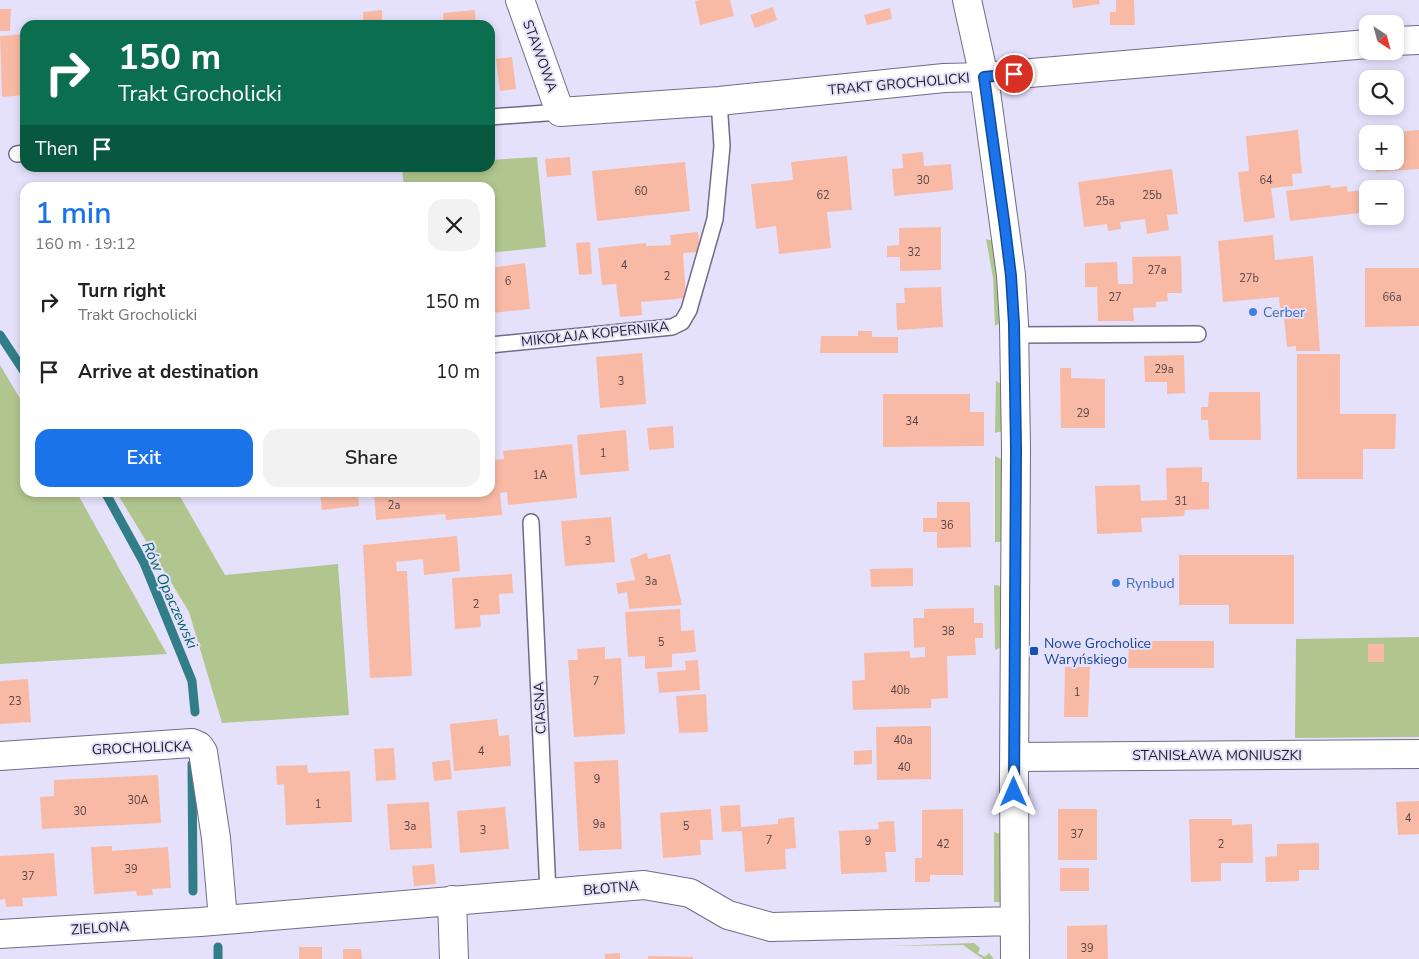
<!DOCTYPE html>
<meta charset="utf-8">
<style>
:root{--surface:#fff;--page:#f2f2f2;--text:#222;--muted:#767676;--accent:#1a73e8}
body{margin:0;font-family:"Nunito Sans",sans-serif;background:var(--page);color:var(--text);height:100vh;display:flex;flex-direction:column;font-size:19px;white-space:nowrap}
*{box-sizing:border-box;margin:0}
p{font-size:16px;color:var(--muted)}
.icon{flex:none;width:28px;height:28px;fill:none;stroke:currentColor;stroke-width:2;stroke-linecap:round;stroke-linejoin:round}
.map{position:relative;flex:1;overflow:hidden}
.side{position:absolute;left:20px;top:182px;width:475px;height:315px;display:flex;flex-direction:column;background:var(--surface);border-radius:15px;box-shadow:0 2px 8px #0003}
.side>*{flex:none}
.hud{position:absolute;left:20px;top:20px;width:475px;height:152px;border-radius:15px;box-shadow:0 2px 8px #0003;background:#0b6e4f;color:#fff;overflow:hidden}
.needle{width:32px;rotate:144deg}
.tools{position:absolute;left:1359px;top:15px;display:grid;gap:10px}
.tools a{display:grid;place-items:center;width:45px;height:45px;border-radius:10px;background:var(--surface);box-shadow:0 2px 8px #0003;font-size:25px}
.pin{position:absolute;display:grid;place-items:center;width:42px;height:42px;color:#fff;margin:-21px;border:2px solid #fff;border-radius:50%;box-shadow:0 1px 5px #0007}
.me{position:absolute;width:55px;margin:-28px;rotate:0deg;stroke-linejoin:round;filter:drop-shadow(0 0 4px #0008)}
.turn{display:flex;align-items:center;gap:18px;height:105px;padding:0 15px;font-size:22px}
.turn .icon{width:65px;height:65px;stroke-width:2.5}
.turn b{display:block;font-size:35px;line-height:42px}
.then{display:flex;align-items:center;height:48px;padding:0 15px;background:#0003;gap:10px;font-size:19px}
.round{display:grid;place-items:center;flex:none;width:52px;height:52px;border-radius:15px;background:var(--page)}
.summary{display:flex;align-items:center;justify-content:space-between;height:85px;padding:0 15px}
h1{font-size:30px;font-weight:600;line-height:38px;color:var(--accent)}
.cta{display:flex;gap:10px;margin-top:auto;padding:10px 15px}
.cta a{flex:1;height:58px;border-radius:15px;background:var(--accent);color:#fff;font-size:20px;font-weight:600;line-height:58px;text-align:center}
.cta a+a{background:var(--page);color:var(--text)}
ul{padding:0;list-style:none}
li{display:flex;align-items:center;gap:15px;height:70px;padding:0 15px}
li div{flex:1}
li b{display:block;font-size:19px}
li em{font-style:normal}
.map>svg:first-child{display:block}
</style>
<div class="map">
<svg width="1419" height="959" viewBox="0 0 1419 959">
<rect width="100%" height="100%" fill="#e6e1fb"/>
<path fill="#b1c68f" d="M537,157L546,247L490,253V188L404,187L402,168H490V160Z
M986,239L993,241L1002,322L995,326L993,278Z
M0,365L25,407V492L77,493L167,654L0,664Z
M996,381L1001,384L1002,431L995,433Z
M995,456L1001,459V542H995Z
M117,493H178L225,575L338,564L349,715L222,723L189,612Z
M994,585L1001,586V647L995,650Z
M1419,637V737L1295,738L1296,639Z
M994,832L1001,834V902H994Z
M974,943L980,948L978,953L985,957L989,953L994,959H983L963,945L889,946Z"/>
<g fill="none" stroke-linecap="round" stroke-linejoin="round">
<path stroke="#317e88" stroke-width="9" d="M0,335L25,373
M105,492L144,563L192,681L195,712
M192,764L193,891
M218,947V959"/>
</g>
<path fill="#f9baa5" d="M701,0H730L734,16L700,25L695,1Z
M1072,0H1099L1100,4L1073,8Z
M1116,0H1134L1135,25H1110V12H1116Z
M773,7L777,20L755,28L750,15Z
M890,8L892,19L867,25L864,15Z
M0,9H11L10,31H0Z
M382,10V25H363V12Z
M475,10L476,25H444L443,13Z
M25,34V95L2,97L0,36Z
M512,57L516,89L500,91L496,59Z
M1298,130L1302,173L1292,174L1293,186L1271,188L1275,218L1244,222L1238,172L1249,171L1246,136Z
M1419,130V169L1376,172L1375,161H1395V132Z
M923,152L924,166L951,164L953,190L894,196L892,169L903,168L902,154Z
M847,156L852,210L827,212L831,248L779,254L776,226L756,229L751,184L793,180L791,162Z
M570,157L571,175L547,177L545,159Z
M685,162L690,211L597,221L592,171Z
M1172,169L1178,214L1167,215L1169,230L1147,234L1145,219L1120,222L1121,229L1108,231L1107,224L1084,227L1078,182Z
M1330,185L1331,188L1347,186L1348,192L1368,189V212L1290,221L1286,191Z
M1397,186L1399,209H1395V189L1383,188Z
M941,227V270L900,271V257H887V246L899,245V228Z
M698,232L700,252L683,253L686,298L641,302L642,315L620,317L616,284L602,285L598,248L646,243V246L671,245L670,235Z
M1273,235L1275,260L1313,256L1320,351H1296V346L1287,347L1283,308H1280L1279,297L1223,302L1218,241Z
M590,242L592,274L579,275L576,243Z
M1181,256L1182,293H1167L1168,301L1156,302V307L1133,308L1134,321H1098L1097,287H1085V263L1117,262L1118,284H1133L1132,257Z
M525,263L530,309L492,313L490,268Z
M1365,268H1419V326L1365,327Z
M941,287L943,327L897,330L896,303H905L904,288Z
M858,331H872V337H898V353H820L821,336H858Z
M642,353L646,404L600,408L596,357Z
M1297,354H1340V414H1396L1395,449H1363V479H1297Z
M1184,355L1185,393L1167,394V382H1145L1144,356Z
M1060,368H1071V378L1105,379V428H1061Z
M1209,392H1260L1261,440H1209L1208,420H1201V407H1208Z
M883,394H970V412H984V446L883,447Z
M673,426L674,448L649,450L647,428Z
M626,430L629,471L580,475L577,435Z
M572,444L577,498L508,505L507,492L500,493L502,515L446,520L445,514L376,520L374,492H490V460L504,459L503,451Z
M1202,467V482H1209V509L1185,510L1184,516L1141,518L1142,532L1097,534L1095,486L1140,485L1141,501L1167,500L1166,468Z
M320,492H358L359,506L322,510Z
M937,502H970L971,547L937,548V532H923V518H937Z
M611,517L615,562L565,566L561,521Z
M457,536L460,571L424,575L423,559L396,562L397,571H407L412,676L370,678L363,545Z
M647,553L648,559L670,554L682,605L629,609L627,592L618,594L616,583L635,580L630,559Z
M1179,555H1294V624H1229V605H1179Z
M913,568V586L871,587L870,569Z
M512,574L513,593L499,594L500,614L480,615L481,627L455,629L452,578Z
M974,608V623H983V638H975L976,655L947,656L948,698L931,699V708L853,710L852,681L865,680L864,653L910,651V658L925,657V647L914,648L913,618H924V609Z
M680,609L681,631L694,630L696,652L672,654V667L645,669V656L628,657L625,612Z
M1129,641H1214V668H1128Z
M1368,644H1384V662H1368Z
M605,647V659L621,658L625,734L574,737L568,660H578L577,649Z
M698,660L700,690L659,693L657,672L686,670L685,661Z
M1065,667H1090L1088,717H1064Z
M28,679L31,722L0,724V681Z
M706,694L708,732L679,733L676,696Z
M497,719L499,736L509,735L511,766L454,771L450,724Z
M931,726V779L877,780L876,727Z
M394,748L396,780L376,781L374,749Z
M872,750V764L854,765V751Z
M450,760L452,779L434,781L432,762Z
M618,760L622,849L579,851L574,762Z
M307,765L308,773L350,771L352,822L286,825L284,784L277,785L276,766Z
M158,775L161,823L42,829L40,797L54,796V780Z
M1419,801V834L1398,835L1396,802Z
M429,802L432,848L390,850L387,804Z
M740,805L741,827L778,824V819L794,817L796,848L785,849L786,869L745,872L742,831L722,832L720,806Z
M505,807L509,849L460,853L457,811Z
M711,809L713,840H700L701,855L663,858L660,813Z
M963,809V875H930V882H915V858H922V810Z
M1058,809H1097V860H1058Z
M1189,819H1232V825L1252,824L1253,863H1221V881L1191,882Z
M894,821L896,852H885L887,872L841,874L839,831L879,829L878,822Z
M1319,843V870H1299V881L1266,882L1265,857L1277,856V844Z
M112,846V851L168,847L171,888L152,889L153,895L137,896L136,891L94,894L91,847Z
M54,853L57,896L22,898L23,906L6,907L5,899L0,900V856Z
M434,864L436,884L414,886L412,866Z
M1060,868H1089V891H1060Z
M1107,925L1108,959H1067V926Z
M299,947H322V959H299Z
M343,949H361L362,959H343Z
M620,953V959H605V954Z
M648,956L693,957V959H648Z"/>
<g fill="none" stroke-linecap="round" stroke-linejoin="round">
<defs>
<path id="lane" d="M490,117L560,112
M17,154L25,153
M1014,335L1198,334
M490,345L672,327L682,322L689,310L715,219L722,146L719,101
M531,522L548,893"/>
<path id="street" d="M520,0L560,112L719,101L944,78L984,77L1368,44
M967,0L984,77L1011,275L1014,324L1016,449L1014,777L1015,959
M1395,41L1419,40
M0,756L192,743L199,746L203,752L216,838L223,919
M1015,757L1419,754
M452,900L454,959
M0,934L200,922L644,885L690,893L728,915L771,927L1015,921"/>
</defs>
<use href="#lane" stroke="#716b87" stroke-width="18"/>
<use href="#street" stroke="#716b87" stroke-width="30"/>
<use href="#lane" stroke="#fff" stroke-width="15"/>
<use href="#street" stroke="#fff" stroke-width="28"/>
</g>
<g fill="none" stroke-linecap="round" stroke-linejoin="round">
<defs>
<path id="route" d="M1014,74L984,77L1005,228L1011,276L1014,324L1016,449L1014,792"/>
</defs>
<use href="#route" stroke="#114b97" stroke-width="12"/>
<use href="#route" stroke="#1a73e8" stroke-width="9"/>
</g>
<g fill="#3f7fe0" stroke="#e6e1fb" stroke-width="2">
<circle cx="1253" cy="312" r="5"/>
<circle cx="1116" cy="583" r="5"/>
</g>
<rect fill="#1a4fb4" stroke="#e6e1fb" stroke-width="2" x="1029" y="646" width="10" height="10" rx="2.5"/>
<g text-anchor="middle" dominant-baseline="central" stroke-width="4" stroke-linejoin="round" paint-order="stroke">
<g font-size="11" fill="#564448">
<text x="923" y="180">30</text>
<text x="1266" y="180">64</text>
<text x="641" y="191">60</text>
<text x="823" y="195">62</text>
<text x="1152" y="195">25b</text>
<text x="1105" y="201">25a</text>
<text x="914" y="252">32</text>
<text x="624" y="265">4</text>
<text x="1157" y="270">27a</text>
<text x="667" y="276">2</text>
<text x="1249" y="278">27b</text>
<text x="508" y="281">6</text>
<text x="1115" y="297">27</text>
<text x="1392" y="297">66a</text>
<text x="1164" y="369">29a</text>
<text x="621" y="381">3</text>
<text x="1083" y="413">29</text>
<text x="912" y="421">34</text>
<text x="603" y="453">1</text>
<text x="540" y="475">1A</text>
<text x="1181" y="501">31</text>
<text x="394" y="505">2a</text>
<text x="947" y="525">36</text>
<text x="588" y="541">3</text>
<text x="651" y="581">3a</text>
<text x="476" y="604">2</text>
<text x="948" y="631">38</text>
<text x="661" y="642">5</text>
<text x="596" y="681">7</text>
<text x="900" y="690">40b</text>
<text x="1077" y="692">1</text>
<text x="15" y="701">23</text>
<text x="903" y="740">40a</text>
<text x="481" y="751">4</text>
<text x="904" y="767">40</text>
<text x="597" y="779">9</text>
<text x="138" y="800">30A</text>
<text x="318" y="804">1</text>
<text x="80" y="811">30</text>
<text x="1408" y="818">4</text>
<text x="599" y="824">9a</text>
<text x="410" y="826">3a</text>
<text x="686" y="826">5</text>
<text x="483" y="830">3</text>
<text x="1077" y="834">37</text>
<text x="769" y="840">7</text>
<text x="868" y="841">9</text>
<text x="943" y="844">42</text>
<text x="1221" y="844">2</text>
<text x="131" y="869">39</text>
<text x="28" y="876">37</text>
<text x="1087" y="948">39</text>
</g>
<g font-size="14" fill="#201d29" stroke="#e6e1fb">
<text transform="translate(540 56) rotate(70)">STAWOWA</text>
<text transform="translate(899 84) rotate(-5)">TRAKT GROCHOLICKI</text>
<text transform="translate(595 334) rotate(-6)">MIKOŁAJA KOPERNIKA</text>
<text transform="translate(540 708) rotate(-93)">CIASNA</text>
<text transform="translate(142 748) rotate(-2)">GROCHOLICKA</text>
<text x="1217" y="755">STANISŁAWA MONIUSZKI</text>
<text transform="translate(611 888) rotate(-5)">BŁOTNA</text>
<text transform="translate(100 928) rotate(-4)">ZIELONA</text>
</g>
<g font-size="14" fill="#366cbe" stroke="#e6e1fb" text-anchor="start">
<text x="1263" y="312">Cerber</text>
<text x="1126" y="583">Rynbud</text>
</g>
<g font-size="14" fill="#164399" stroke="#e6e1fb" text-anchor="start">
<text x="1044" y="643">Nowe Grocholice<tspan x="1044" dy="16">Waryńskiego</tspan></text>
</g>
<g font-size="15" font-style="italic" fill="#006167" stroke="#e6e1fb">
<text transform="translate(170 595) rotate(66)">Rów Opaczewski</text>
</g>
</g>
</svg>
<div class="tools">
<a><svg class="needle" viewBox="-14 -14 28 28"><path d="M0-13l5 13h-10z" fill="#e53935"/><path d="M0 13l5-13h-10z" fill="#767676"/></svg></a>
<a><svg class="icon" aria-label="search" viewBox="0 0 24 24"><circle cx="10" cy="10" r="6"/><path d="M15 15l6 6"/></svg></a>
<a>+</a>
<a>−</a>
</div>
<div class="pin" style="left:1014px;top:74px;background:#d93025"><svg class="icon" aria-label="arrive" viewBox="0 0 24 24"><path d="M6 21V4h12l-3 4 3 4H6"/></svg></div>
<svg class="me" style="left:1014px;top:792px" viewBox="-20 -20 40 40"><path d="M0-17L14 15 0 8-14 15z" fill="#1a73e8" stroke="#fff" stroke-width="4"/></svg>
<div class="hud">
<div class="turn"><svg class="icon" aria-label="right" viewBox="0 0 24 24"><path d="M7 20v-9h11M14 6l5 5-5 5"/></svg><div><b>150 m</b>Trakt Grocholicki</div></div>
<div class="then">Then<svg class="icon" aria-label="arrive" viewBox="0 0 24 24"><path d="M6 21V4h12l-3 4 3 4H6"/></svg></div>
</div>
<section class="side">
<div class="summary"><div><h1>1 min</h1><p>160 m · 19:12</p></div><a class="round"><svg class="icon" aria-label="close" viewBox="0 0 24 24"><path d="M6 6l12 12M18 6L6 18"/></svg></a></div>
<ul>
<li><svg class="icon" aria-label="right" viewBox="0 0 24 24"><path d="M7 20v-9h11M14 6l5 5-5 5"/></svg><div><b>Turn right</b><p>Trakt Grocholicki</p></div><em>150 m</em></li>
<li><svg class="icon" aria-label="arrive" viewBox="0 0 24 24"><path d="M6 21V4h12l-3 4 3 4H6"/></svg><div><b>Arrive at destination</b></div><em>10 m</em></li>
</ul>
<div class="cta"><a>Exit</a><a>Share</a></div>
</section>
</div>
